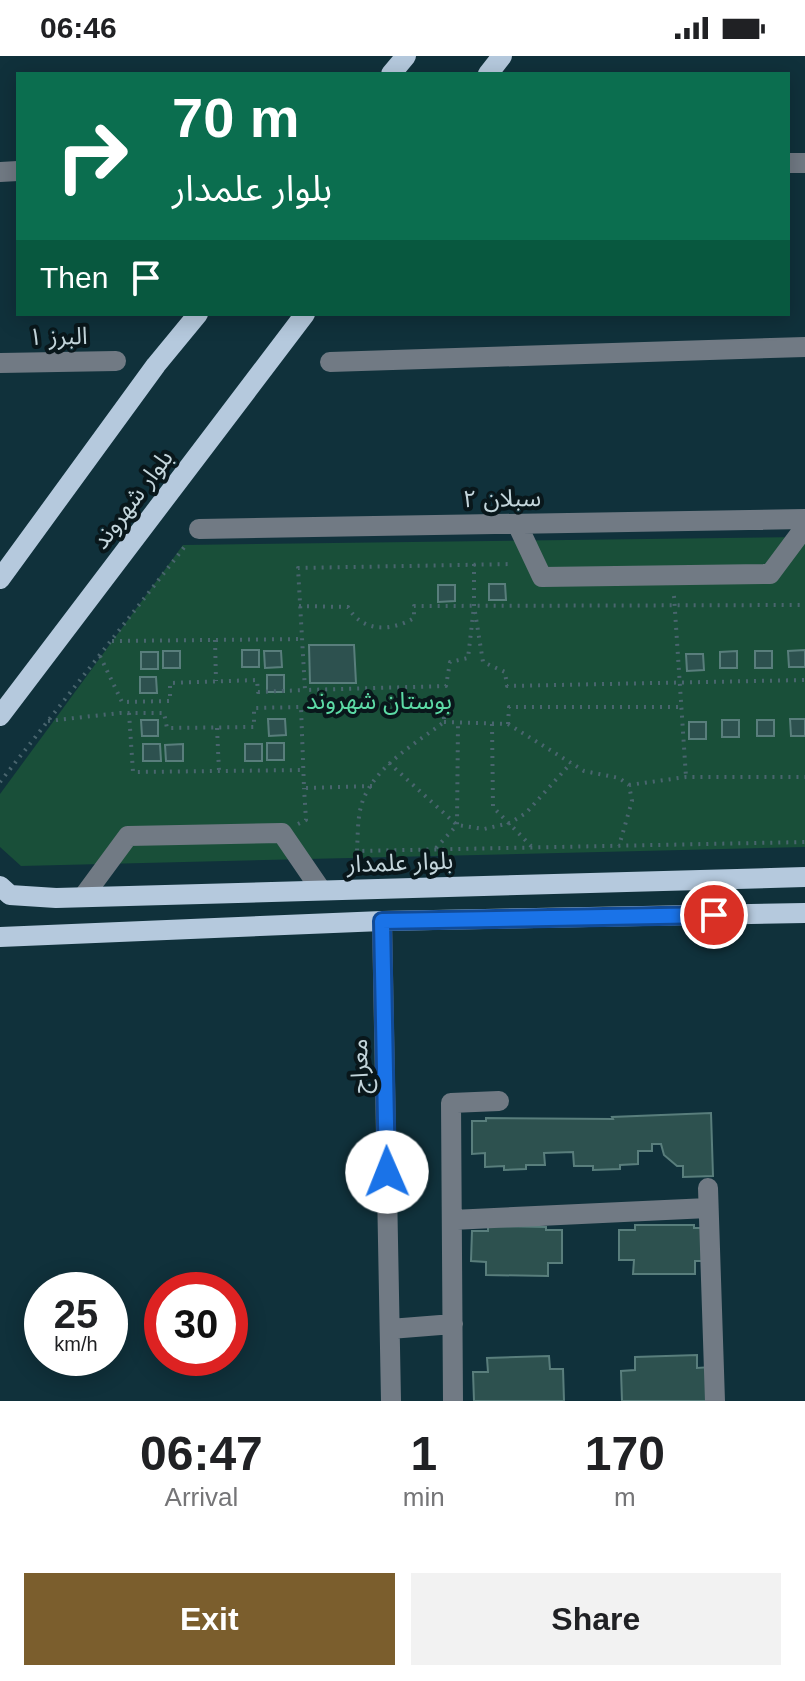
<!DOCTYPE html>
<meta charset="utf-8">
<style>
:root{--surface:#fff;--page:#f2f2f2;--text:#202124;--muted:#757577;--accent:#7b5e2d}
body{margin:0;font-family:Helvetica,"Noto Sans Arabic",sans-serif;background:var(--page);color:var(--text);height:100vh;display:flex;flex-direction:column;font-size:30px;white-space:nowrap}
*{box-sizing:border-box;margin:0}
p{font-size:26px;color:var(--muted)}
.icon{flex:none;width:44px;height:44px;fill:none;stroke:currentColor;stroke-width:2;stroke-linecap:round;stroke-linejoin:round}
.map{position:relative;height:1345px;overflow:hidden}
.drawer{display:flex;flex-direction:column;background:var(--surface);flex:1}
.drawer>*{flex:none}
.banner{position:absolute;left:16px;top:16px;width:774px;height:244px;border-radius:0px;box-shadow:0 4px 20px #0003;background:#0b6e4f;color:#fff;overflow:hidden}
.speed{position:absolute;left:24px;top:1216px;display:flex;gap:16px;font-size:40px;font-weight:700;text-align:center}
.speed>*{display:grid;place-content:center;width:104px;height:104px;border-radius:50%;background:var(--surface);box-shadow:0 4px 20px #0003;line-height:1}
.speed small{font-size:20px;font-weight:400}
.speed .limit{border:12px solid #d22;background:#fff;color:#111}
.pin{position:absolute;display:grid;place-items:center;width:68px;height:68px;color:#fff;margin:-34px;border:4px solid #fff;border-radius:50%;box-shadow:0 2px 8px #0007}
.me{position:absolute;width:88px;margin:-44px;rotate:359deg;stroke-linejoin:round;filter:drop-shadow(0 0 6px #0008)}
.turn{display:flex;align-items:center;gap:28px;height:168px;padding:0 24px;font-size:36px}
.turn .icon{width:104px;height:104px;stroke-width:2.5}
.turn b{display:block;font-size:56px;line-height:68px}
.then{display:flex;align-items:center;height:76px;padding:0 24px;background:#0003;gap:16px;font-size:30px}
.eta{display:flex;justify-content:space-evenly;align-items:center;height:136px;text-align:center}
.eta b{font-size:48px;font-weight:600;line-height:56px}
.cta{display:flex;gap:16px;margin-top:auto;padding:16px 24px}
.cta a{flex:1;height:92px;border-radius:0px;background:var(--accent);color:#fff;font-size:32px;font-weight:600;line-height:92px;text-align:center}
.cta a+a{background:var(--page);color:var(--text)}
.status{display:flex;justify-content:space-between;align-items:center;height:56px;padding:0 40px;background:var(--surface);direction:ltr}
.status svg{height:22px;fill:currentColor}
.map>svg:first-child{display:block}
</style>
<div class="status"><b>06:46</b><svg viewBox="0 0 49 12"><path d="M0 12V9h3v3zM5 12V6h3v6zM10 12V3h3v9zM15 12V0h3v12zM26 1h20v11H26zM47 4h2v5h-2z"/></svg></div>
<div class="map">
<svg width="805" height="1345" viewBox="0 0 805 1345">
<rect width="100%" height="100%" fill="#10313b"/>
<path fill="#194f39" d="M805,481V791L21,810L0,791V738L183,489Z"/>
<path fill="#2d514f" stroke="#597e7c" stroke-width="2" d="M489,528H505L506,544H489Z
M438,529H455V545L438,546Z
M309,589H354L356,627H310Z
M242,594H259V611H242Z
M805,594V611H789L788,595Z
M163,595H180V612H163Z
M264,595H281L282,611L265,612Z
M737,595V612H720V596Z
M755,595H772V612H755Z
M141,596H158V613H141Z
M686,598H703L704,614L687,615Z
M267,619H284V636H267Z
M140,621H156L157,637H140Z
M268,663H285L286,679L269,680Z
M790,663H805V680H791Z
M141,664H158V680H142Z
M722,664H739V681H722Z
M757,664H774V680H757Z
M689,666H706V683H689Z
M267,687H284V704H267Z
M143,688H160L161,705H143Z
M183,688V705H166L165,689Z
M245,688H262V705H245Z
M711,1057L713,1120L683,1121V1110H677L664,1099L661,1088H652V1095H638V1108L620,1109V1113L593,1114V1110H574L573,1096L544,1097L545,1109H526V1113L504,1114V1110L485,1111V1097L472,1098V1065H486V1062L613,1063L612,1061Z
M635,1169H694V1172H709V1205H695V1218H633L634,1204H619V1174H635Z
M488,1170L546,1171V1174H562V1207H548V1220L486,1219V1206L471,1205L472,1175H488Z
M697,1299V1312L711,1311L712,1345H622L621,1315L635,1314V1301Z
M549,1300L550,1313H563L564,1345H474L473,1316H488L487,1302Z"/>
<g fill="none" stroke-linecap="round" stroke-linejoin="round">
<path stroke="#49656e" stroke-width="4" stroke-dasharray="2 6" stroke-linecap="butt" d="M474,508V550L468,602L450,606L446,630L305,634L298,512L513,508
M674,540L686,721
M299,550L348,551C362,576 390,576 414,562V550L805,549
M475,556L483,606L505,616L507,630L805,624
M215,584L216,625
M112,585L302,583
M100,600L122,646L170,645V627L257,624L258,636L305,634
M129,657L133,716L304,714
M48,665L120,657H164L167,672L254,671V652L301,651
M444,666L508,668L584,715L619,722L629,729L632,745L619,790
M492,668L493,751L531,790
M508,668L509,651H682
M217,672L219,715
M389,707L457,769L484,773L510,767L526,757L571,707
M0,726L186,489
M629,729L686,721H805
M372,730L304,732L301,651L444,649V666C415,688 377,709 363,744C357,760 358,779 357,795L805,786
M298,768L306,764L304,732
M436,792L457,769L458,666"/>
<path stroke="#717a84" stroke-width="20" d="M788,107H805
M0,116L18,115
M330,306L805,291
M0,307L116,305
M517,468L542,521L770,518L805,471
M199,473L805,463
M83,841L128,780L282,777L321,834
M382,865L391,1345
M708,1132L715,1345
M452,1164L708,1152
M390,1273L453,1268
M453,1345L451,1047L499,1045"/>
<path stroke="#b5c9dd" stroke-width="20" d="M391,18L406,0
M488,18L502,0
M0,523L156,309L198,258
M0,660L305,258
M0,830L10,839L56,842L805,821
M0,881L382,865L805,857"/>
</g>
<g fill="none" stroke-linecap="round" stroke-linejoin="round">
<defs>
<path id="route" d="M387,1116L382,865L714,859"/>
</defs>
<use href="#route" stroke="#114b97" stroke-width="20"/>
<use href="#route" stroke="#1a73e8" stroke-width="14"/>
</g>
<g text-anchor="middle" dominant-baseline="central" stroke-width="8" stroke-linejoin="round" paint-order="stroke">
<g font-size="24" fill="#c3d5db" stroke="#09171b">
<text transform="translate(58 280) rotate(-1)">البرز ۱</text>
<text transform="translate(502 442) rotate(-1)">سبلان ۲</text>
<text transform="translate(132 443) rotate(-53)">بلوار شهروند</text>
<text transform="translate(400 806) rotate(-2)">بلوار علمدار</text>
<text transform="translate(359 1010) rotate(-91)">معراج</text>
</g>
<g font-size="24" fill="#5cdba6" stroke="#09171b">
<text x="379" y="644">بوستان شهروند</text>
</g>
</g>
</svg>
<div class="speed"><div>25<small>km/h</small></div><div class="limit">30</div></div>
<div class="pin" style="left:714px;top:859px;background:#d93025"><svg class="icon" aria-label="arrive" viewBox="0 0 24 24"><path d="M6 21V4h12l-3 4 3 4H6"/></svg></div>
<svg class="me" style="left:387px;top:1116px" viewBox="-20 -20 40 40"><circle r="19" fill="#fff"/><path d="M0-13L10 11 0 6-10 11z" fill="#1a73e8"/></svg>
<div class="banner">
<div class="turn"><svg class="icon" aria-label="right" viewBox="0 0 24 24"><path d="M7 20v-9h11M14 6l5 5-5 5"/></svg><div><b>70 m</b>بلوار علمدار</div></div>
<div class="then">Then<svg class="icon" aria-label="arrive" viewBox="0 0 24 24"><path d="M6 21V4h12l-3 4 3 4H6"/></svg></div>
</div>
</div>
<section class="drawer">
<div class="eta">
<div><b>06:47</b><p>Arrival</p></div>
<div><b>1</b><p>min</p></div>
<div><b>170</b><p>m</p></div>
</div>
<div class="cta"><a>Exit</a><a>Share</a></div>
</section>
